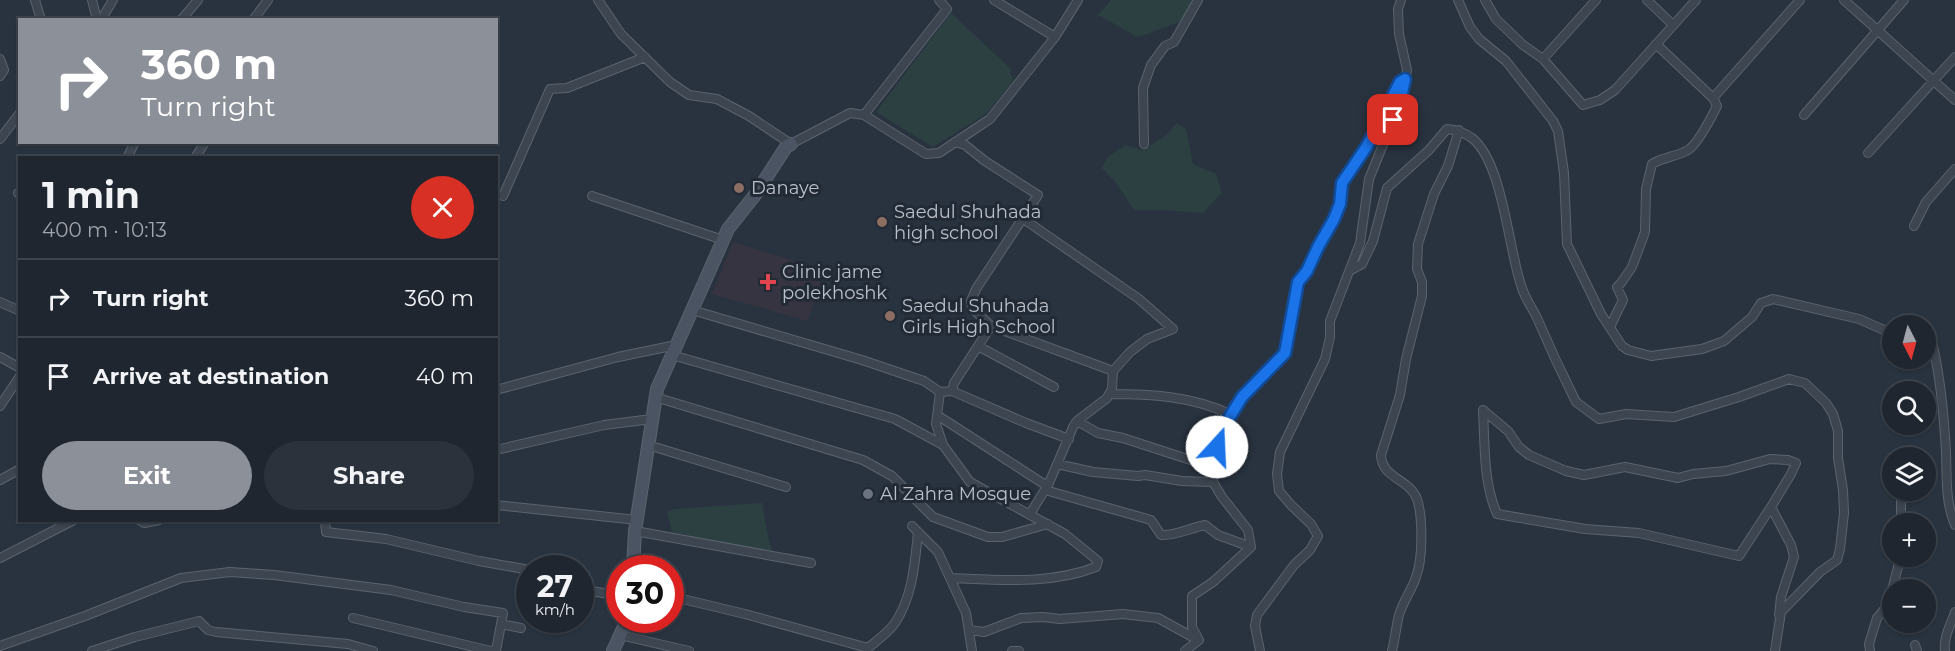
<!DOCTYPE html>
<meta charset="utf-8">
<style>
:root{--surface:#1f2630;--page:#2c323c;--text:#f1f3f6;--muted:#a1a5ab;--line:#3c434c;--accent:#8c9099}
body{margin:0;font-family:Montserrat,sans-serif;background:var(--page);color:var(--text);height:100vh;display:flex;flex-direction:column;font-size:22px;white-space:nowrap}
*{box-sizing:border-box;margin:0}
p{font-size:20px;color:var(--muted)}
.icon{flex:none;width:33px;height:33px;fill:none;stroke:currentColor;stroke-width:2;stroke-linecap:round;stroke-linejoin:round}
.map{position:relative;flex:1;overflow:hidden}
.details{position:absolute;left:18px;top:156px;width:480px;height:366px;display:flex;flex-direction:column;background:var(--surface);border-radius:0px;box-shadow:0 2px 4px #0004,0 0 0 2px var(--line)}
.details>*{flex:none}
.top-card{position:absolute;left:18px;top:18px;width:480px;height:126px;border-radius:0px;box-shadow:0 2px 4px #0004,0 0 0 2px var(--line);background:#8c9099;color:#fff;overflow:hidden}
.needle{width:39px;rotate:174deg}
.fabs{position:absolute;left:1882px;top:315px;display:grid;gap:12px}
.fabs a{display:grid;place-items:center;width:54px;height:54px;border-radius:50%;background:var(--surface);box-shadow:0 2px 4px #0004,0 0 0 2px var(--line);font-size:30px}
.speed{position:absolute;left:516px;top:555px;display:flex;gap:12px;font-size:30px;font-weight:700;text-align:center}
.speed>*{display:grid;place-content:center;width:78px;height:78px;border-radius:50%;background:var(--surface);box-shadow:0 2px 4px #0004,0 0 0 2px var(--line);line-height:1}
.speed small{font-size:15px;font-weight:400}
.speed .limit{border:9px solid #d22;background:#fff;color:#111}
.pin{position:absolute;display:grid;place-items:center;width:51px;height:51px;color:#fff;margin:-26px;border-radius:12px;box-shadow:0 3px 9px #0006}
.me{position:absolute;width:66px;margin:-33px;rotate:20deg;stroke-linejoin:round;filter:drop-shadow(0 0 4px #0008)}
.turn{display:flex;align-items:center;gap:21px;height:126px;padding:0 24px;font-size:27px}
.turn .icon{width:78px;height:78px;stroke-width:2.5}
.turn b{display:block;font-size:42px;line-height:51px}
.round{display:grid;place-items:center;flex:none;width:63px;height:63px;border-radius:32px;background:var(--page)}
.summary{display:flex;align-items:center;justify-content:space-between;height:102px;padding:0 24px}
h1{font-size:36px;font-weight:700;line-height:45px}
.cta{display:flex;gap:12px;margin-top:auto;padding:12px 24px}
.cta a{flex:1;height:69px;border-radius:36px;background:var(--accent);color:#fff;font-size:24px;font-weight:700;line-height:69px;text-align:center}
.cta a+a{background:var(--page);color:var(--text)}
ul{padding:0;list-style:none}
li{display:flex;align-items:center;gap:18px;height:78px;padding:0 24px;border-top:2px solid var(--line)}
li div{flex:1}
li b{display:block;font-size:22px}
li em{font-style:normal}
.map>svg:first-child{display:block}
</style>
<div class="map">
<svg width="1955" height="651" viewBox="0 0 1955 651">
<rect width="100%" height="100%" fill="#293340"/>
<path fill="#363441" d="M733,242L824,270L808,321L712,294Z"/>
<path fill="#2c4042" d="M1111,0H1197L1189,14L1177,23L1138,37L1098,15Z
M951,13L1011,69L1010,74L1014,80L987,113L933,147L876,112Z
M1177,123L1186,129L1193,164L1216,174L1222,193L1203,213L1163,210H1134L1114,180L1102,168L1107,158L1125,145L1143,150L1165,136Z
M762,503L768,537L773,553L672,532L667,512L674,509Z"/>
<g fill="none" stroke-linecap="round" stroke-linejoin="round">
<defs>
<path id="street" d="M35,0L41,20
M92,0L97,20
M598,0L621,34L670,82L689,95L717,99L749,116L791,144L850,113L864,115L926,154L939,153L990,119L1055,37L1078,0
M994,0L1055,37
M1458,0L1470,27L1479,39L1506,61L1553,121L1558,131L1564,173L1567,244L1601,314L1622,346L1628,350L1651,356L1702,349L1724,341L1752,317L1761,303L1773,299L1859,319L1893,334
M1485,0L1496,19L1523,45L1543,59L1583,105L1600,100L1615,90L1696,0
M1647,0L1673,25
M1844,0L1955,100
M101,20L113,0
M181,20L198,0
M253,20L268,0
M0,59L4,70L0,76
M1543,59L1596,0
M1713,98L1800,0
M864,115L947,9L939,0
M1804,115L1904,0
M0,139L20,113
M1144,144L1143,88L1151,65L1165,46L1174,42L1198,0
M1868,153L1955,57
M127,158L135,142
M195,158L205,142
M18,193L20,194
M503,196L550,89L567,88L645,57
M592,196L723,240
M1022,218L1139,299L1173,329L1147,339L1130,352L1113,371L1112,389L1107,398L1077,421L1073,427L1049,483L1030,514
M1914,226L1926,202L1955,169
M1351,270L1362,264L1373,241L1387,188L1429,150L1447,129C1456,130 1464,132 1472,138C1503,163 1508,247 1521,285C1524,297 1532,307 1537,318C1549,346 1562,374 1576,402L1599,419L1626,414L1674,417L1739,397L1789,379L1805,383L1826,403L1833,414L1838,431V458L1843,490L1844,513L1840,549L1837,560L1820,572L1781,612L1775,651
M0,302L20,311
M692,310L862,360L924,381L940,392L936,424L943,445L970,482L1065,534L1098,561L1096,567C1049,585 1000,580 950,578
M991,326L1113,371
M1610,327L1623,300L1617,287L1621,283L1632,267L1645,232L1646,189L1652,164C1663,157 1676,157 1688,150C1698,144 1711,118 1717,106L1713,98L1656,44
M978,346L1054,387
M1933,346C1941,381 1944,416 1946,452C1947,477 1945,501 1955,525
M672,355L895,419L943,445
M0,357L20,368
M496,390L618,357L676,345
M952,391L1026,423L1069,439
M940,392L952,391L954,383L991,326L973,309L971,301L976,289L1038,195L985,161L965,145L955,142
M1109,394C1151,394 1191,396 1230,414
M655,397L863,460L892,476L933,517L988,537H1002L1048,524
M0,406L20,376
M1483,410L1508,431L1519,447L1529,455L1566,471L1584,475L1625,467L1678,478L1693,474L1726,471L1770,459L1788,460L1796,463L1791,474L1771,507L1791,545L1794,557L1781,597L1779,615
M1483,410C1485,445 1483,482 1497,514L1585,529L1639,533L1739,556L1771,507
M937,415L1047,486
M1077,421L1098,433L1123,438L1212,467
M648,445L786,487
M496,450L604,425L652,419
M1057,464L1093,472L1138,476L1145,475L1182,481L1213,482
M0,480L20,469
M1045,490L1151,520L1161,535C1176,536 1190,528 1205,525L1218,535L1251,547
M496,505L637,520
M139,520L144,523L159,520
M325,520L326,532L386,539L479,561L530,570
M1901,524V490
M912,526L938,552L966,613L972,651
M635,531L811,563
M0,558L74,520
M580,589L620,596
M670,596L745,614L868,648C876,641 889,632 895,623C913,596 915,562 918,532
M353,618L491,651
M970,630L984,632L1021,618L1043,617L1060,619L1123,614L1158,618L1198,640
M620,635L689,651
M1915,645L1917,651
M0,646L85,616L181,578L230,572L274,575L391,590L464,607L503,613L501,624L521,628
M92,651L135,637L199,621L208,630L216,632L348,644L373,651
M496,651L501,624
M1012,651H1019
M1185,651L1199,640L1192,627V596L1213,582L1251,547L1248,530L1222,497L1213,482L1212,467L1223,428L1242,397L1285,353L1290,335L1293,302L1298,282L1307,271L1318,247L1334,219L1340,204L1342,183L1367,146L1400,82L1405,80
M1260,651L1255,626L1257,615L1294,565L1310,550L1318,536L1311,524L1291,505L1279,491L1277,474L1280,452L1325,359L1330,337V321L1360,243L1369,179L1402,98L1407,70L1399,34L1398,9L1401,0
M1392,651C1395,639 1396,627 1399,615C1403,601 1412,590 1416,577C1423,559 1423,517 1417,499C1410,479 1382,479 1381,455L1400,395L1406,359L1422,296V282L1417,269L1418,244L1434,194L1448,166L1459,130
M1870,651L1869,644L1877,618L1888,605L1898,567L1899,556
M1945,651C1943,638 1951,624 1955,612"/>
<path id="secondary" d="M633,568L635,531L657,389L728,229L755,195L786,147L791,144
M613,651L627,620"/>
</defs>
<use href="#street" stroke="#5b636d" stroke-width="10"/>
<use href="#secondary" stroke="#5b636d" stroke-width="14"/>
<use href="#street" stroke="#3d4550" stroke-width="8"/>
<use href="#secondary" stroke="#4b5462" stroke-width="12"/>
</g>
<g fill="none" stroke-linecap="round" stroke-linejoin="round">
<defs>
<path id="route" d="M1217,447L1223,428L1242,397L1285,353L1298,282L1307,271L1318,247L1334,219L1340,204L1342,183L1367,146L1400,82L1405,79L1401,98L1393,120"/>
</defs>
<use href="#route" stroke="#114b97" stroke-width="15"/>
<use href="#route" stroke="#1a73e8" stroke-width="10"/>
</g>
<g fill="#8d6e63" stroke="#212a35" stroke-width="2">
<circle cx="739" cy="188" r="6"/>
<circle cx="882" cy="222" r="6"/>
<circle cx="890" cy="316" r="6"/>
</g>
<path fill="#e0444e" stroke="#212a35" stroke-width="2" d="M765 273h6v6h6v6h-6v6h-6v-6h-6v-6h6z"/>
<circle fill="#6b7280" stroke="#212a35" stroke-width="2" cx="868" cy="494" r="6"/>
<g text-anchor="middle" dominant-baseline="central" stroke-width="6" stroke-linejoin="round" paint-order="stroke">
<g font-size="18" fill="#bac0ca" stroke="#212a35" text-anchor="start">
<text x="751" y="188">Danaye</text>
<text x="894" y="212">Saedul Shuhada<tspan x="894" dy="21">high school</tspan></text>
<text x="782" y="272">Clinic jame<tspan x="782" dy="21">polekhoshk</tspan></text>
<text x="902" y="306">Saedul Shuhada<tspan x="902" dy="21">Girls High School</tspan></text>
<text x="880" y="494">Al Zahra Mosque</text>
</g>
</g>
</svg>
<div class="fabs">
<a><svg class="needle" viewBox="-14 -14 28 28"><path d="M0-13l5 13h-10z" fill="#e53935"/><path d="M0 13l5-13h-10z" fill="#a1a5ab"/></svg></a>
<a><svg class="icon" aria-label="search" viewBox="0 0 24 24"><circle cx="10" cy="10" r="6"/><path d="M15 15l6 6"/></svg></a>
<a><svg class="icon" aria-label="layers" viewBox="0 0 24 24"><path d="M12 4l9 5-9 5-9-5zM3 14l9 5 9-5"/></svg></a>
<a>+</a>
<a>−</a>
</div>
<div class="speed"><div>27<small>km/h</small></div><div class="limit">30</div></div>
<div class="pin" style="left:1393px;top:120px;background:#d93025"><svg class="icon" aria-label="arrive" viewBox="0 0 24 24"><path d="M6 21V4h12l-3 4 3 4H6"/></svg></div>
<svg class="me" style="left:1217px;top:447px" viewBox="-20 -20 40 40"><circle r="19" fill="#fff"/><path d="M0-13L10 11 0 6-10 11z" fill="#1a73e8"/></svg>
<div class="top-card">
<div class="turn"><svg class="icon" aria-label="right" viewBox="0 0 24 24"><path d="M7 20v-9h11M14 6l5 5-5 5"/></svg><div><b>360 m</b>Turn right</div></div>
</div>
<section class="details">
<div class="summary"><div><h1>1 min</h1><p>400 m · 10:13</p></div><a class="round" style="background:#d93025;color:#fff"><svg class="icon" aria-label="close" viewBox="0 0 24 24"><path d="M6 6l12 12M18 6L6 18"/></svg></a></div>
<ul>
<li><svg class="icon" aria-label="right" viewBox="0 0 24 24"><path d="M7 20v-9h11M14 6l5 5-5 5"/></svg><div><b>Turn right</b></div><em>360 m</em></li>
<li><svg class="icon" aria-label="arrive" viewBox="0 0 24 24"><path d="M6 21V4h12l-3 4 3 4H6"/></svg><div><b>Arrive at destination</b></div><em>40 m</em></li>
</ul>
<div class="cta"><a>Exit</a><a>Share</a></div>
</section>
</div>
